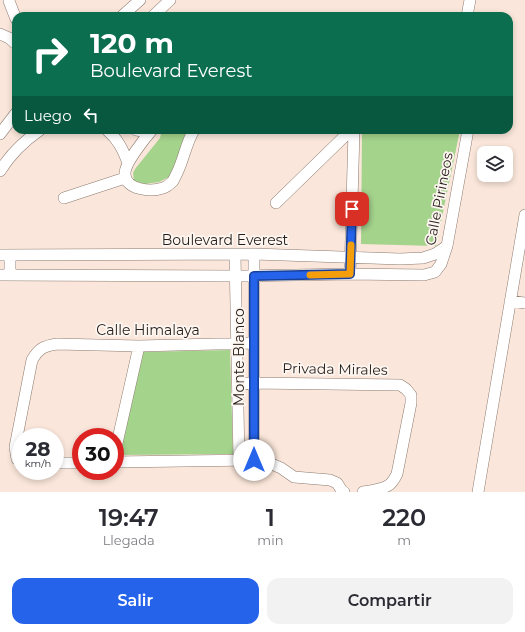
<!DOCTYPE html>
<html lang="es">
<style>
:root{--surface:#fff;--page:#f2f2f3;--text:#2b2b33;--muted:#7c7c81;--accent:#2563eb}
body{margin:0;font-family:Montserrat,sans-serif;background:var(--page);color:var(--text);height:100vh;display:flex;flex-direction:column;font-size:15px;white-space:nowrap}
*{box-sizing:border-box;margin:0}
p{font-size:13px;color:var(--muted)}
.icon{flex:none;width:22px;height:22px;fill:none;stroke:currentColor;stroke-width:2;stroke-linecap:round;stroke-linejoin:round}
.map{position:relative;height:492px;overflow:hidden}
.drawer{display:flex;flex-direction:column;background:var(--surface);flex:1}
.drawer>*{flex:none}
.banner{position:absolute;left:12px;top:12px;width:501px;height:122px;border-radius:12px;box-shadow:0 2px 6px #0003;background:#0b6e4f;color:#fff;overflow:hidden}
.controls{position:absolute;left:477px;top:146px;display:grid;gap:8px}
.controls a{display:grid;place-items:center;width:36px;height:36px;border-radius:8px;background:var(--surface);box-shadow:0 2px 6px #0003;font-size:20px}
.speed{position:absolute;left:12px;top:428px;display:flex;gap:8px;font-size:20px;font-weight:700;text-align:center}
.speed>*{display:grid;place-content:center;width:52px;height:52px;border-radius:50%;background:var(--surface);box-shadow:0 2px 6px #0003;line-height:1}
.speed small{font-size:10px;font-weight:400}
.speed .limit{border:6px solid #d22;background:#fff;color:#111}
.pin{position:absolute;display:grid;place-items:center;width:34px;height:34px;color:#fff;margin:-17px;border-radius:8px;box-shadow:0 2px 6px #0006}
.me{position:absolute;width:44px;margin:-22px;rotate:0deg;stroke-linejoin:round;filter:drop-shadow(0 0 3px #0008)}
.turn{display:flex;align-items:center;gap:14px;height:84px;padding:0 12px;font-size:18px}
.turn .icon{width:52px;height:52px;stroke-width:2.5}
.turn b{display:block;font-size:28px;line-height:34px}
.then{display:flex;align-items:center;height:38px;padding:0 12px;background:#0003;gap:8px;font-size:15px}
.eta{display:flex;justify-content:space-evenly;align-items:center;height:68px;text-align:center}
.eta b{font-size:24px;font-weight:600;line-height:28px}
.button{display:flex;gap:8px;margin-top:auto;padding:8px 12px}
.button a{flex:1;height:46px;border-radius:12px;background:var(--accent);color:#fff;font-size:16px;font-weight:600;line-height:46px;text-align:center}
.button a+a{background:var(--page);color:var(--text)}
.map>svg:first-child{display:block}
</style>
<div class="map">
<svg width="525" height="492" viewBox="0 0 525 492">
<rect width="100%" height="100%" fill="#fae6da"/>
<path fill="#a4d38c" d="M162,130H190L176,166L169,177L159,182L145,184L134,181L133,173L135,169L160,138Z
M362,130H460L436,246L361,244Z
M230,350L233,454L120,455L143,352Z"/>
<g fill="none" stroke-linecap="round" stroke-linejoin="round">
<defs>
<path id="minor" d="M9,1L16,19
M122,16L140,0
M153,16L170,0
M467,16L470,0
M0,34L9,38L16,44
M107,130C118,139 123,150 128,163
M136,130L150,132
M152,130C145,138 124,164 125,174C125,190 151,192 163,188C166,187 171,183 173,181C174,179 176,175 177,173C184,159 186,143 194,130
M0,134L16,113
M0,171C10,155 24,141 40,130
M64,198L125,178
M276,203L351,130
M254,254V460
M0,255L254,254L400,259L423,258L435,254L447,246
M235,255L239,460
M350,274L354,130
M0,275L236,276L350,274L424,275L435,272L441,264L447,246L468,130
M10,275V255
M510,301L525,303
M238,384L254,383L400,385L406,389L411,395V403L397,474C395,478 393,482 389,485C383,489 370,491 363,492
M115,452L139,346
M21,461L17,459L15,447L32,360C39,348 44,346 57,344L139,346L254,343
M115,462L254,460L267,462L281,468L294,477L330,480L337,483L342,491L344,492
M55,463H81
M478,492L525,215"/>
</defs>
<use href="#minor" stroke="#8d7b70" stroke-width="12"/>
<use href="#minor" stroke="#fff" stroke-width="11"/>
</g>
<g fill="none" stroke-linecap="round" stroke-linejoin="round">
<defs>
<path id="route" d="M254,460V276L350,274L352,209"/>
</defs>
<use href="#route" stroke="#184099" stroke-width="10"/>
<use href="#route" stroke="#2563eb" stroke-width="7"/>
<path stroke="#f59e0b" stroke-width="7" d="M310,275L350,274L351,245"/>
</g>
<g text-anchor="middle" dominant-baseline="central" stroke-width="3.5" stroke-linejoin="round" paint-order="stroke">
<g font-size="14" fill="#241d19" stroke="#fef6f1">
<text transform="translate(439 199) rotate(-79)">Calle Pirineos</text>
<text x="225" y="240">Boulevard Everest</text>
<text x="148" y="330">Calle Himalaya</text>
<text transform="translate(239 357) rotate(-90)">Monte Blanco</text>
<text transform="translate(335 369) rotate(1)">Privada Mirales</text>
</g>
</g>
</svg>
<div class="controls">
<a><svg class="icon" aria-label="layers" viewBox="0 0 24 24"><path d="M12 4l9 5-9 5-9-5zM3 14l9 5 9-5"/></svg></a>
</div>
<div class="speed"><div>28<small>km/h</small></div><div class="limit">30</div></div>
<div class="pin" style="left:352px;top:209px;background:#d93025"><svg class="icon" aria-label="arrive" viewBox="0 0 24 24"><path d="M6 21V4h12l-3 4 3 4H6"/></svg></div>
<svg class="me" style="left:254px;top:460px" viewBox="-20 -20 40 40"><circle r="19" fill="#fff"/><path d="M0-13L10 11 0 6-10 11z" fill="#2563eb"/></svg>
<div class="banner">
<div class="turn"><svg class="icon" aria-label="right" viewBox="0 0 24 24"><path d="M7 20v-9h11M14 6l5 5-5 5"/></svg><div><b>120 m</b>Boulevard Everest</div></div>
<div class="then">Luego<svg class="icon" aria-label="left" viewBox="0 0 24 24"><path d="M17 20v-9H6M10 6l-5 5 5 5"/></svg></div>
</div>
</div>
<section class="drawer">
<div class="eta">
<div><b>19:47</b><p>Llegada</p></div>
<div><b>1</b><p>min</p></div>
<div><b>220</b><p>m</p></div>
</div>
<div class="button"><a>Salir</a><a>Compartir</a></div>
</section>
